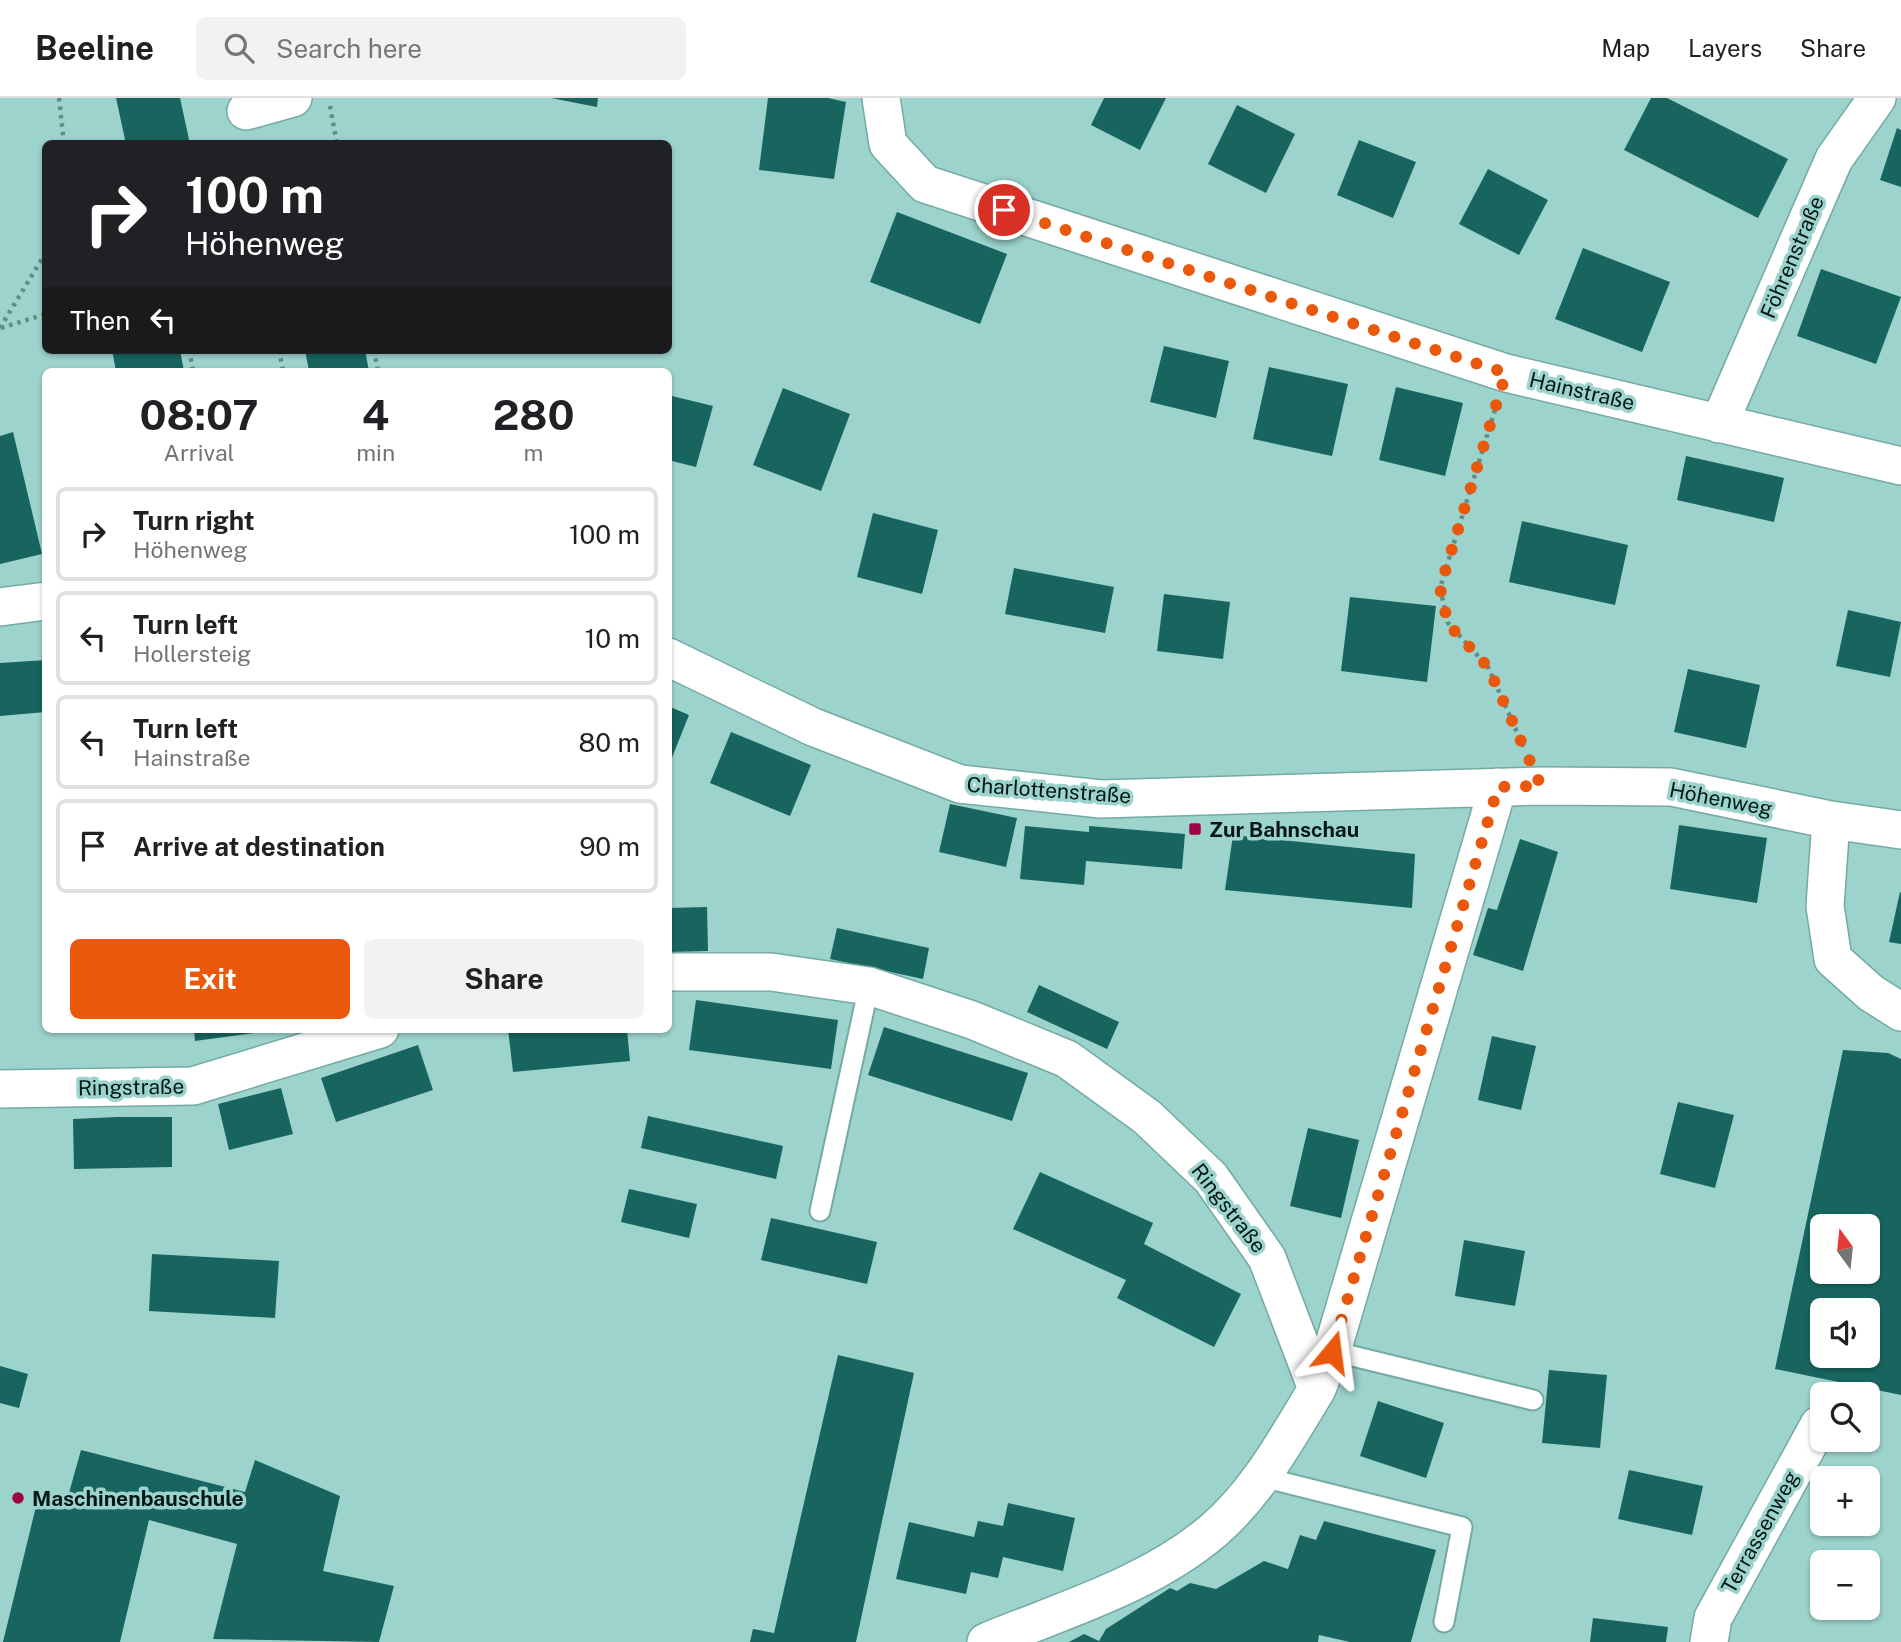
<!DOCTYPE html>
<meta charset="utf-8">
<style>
:root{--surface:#fff;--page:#f2f2f2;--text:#202124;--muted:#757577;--line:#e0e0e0;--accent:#ea580c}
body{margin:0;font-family:"Public Sans",sans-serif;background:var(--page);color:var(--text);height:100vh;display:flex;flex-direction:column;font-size:26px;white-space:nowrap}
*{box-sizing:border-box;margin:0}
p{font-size:23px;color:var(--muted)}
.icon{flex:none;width:38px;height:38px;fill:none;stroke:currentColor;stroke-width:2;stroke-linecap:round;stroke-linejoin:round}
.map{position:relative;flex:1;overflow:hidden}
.panel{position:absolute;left:42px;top:270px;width:630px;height:665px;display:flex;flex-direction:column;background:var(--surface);border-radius:10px;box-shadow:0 2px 5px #0004}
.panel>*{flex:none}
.banner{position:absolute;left:42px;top:42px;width:630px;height:214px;border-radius:10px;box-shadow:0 2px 5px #0004;background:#202124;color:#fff;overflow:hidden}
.needle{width:46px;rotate:345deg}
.tools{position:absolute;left:1810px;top:1116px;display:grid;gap:14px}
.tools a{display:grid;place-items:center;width:70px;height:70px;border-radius:10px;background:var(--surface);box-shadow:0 2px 5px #0004;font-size:35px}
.pin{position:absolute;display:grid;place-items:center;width:60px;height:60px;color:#fff;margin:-30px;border:4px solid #fff;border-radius:50%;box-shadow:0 2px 7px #0007}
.me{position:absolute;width:77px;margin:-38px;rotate:16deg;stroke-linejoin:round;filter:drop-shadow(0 0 5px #0008)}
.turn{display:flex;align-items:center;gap:24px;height:147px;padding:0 28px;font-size:32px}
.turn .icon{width:91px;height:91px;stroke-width:2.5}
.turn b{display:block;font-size:49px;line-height:60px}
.then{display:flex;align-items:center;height:66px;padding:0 28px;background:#0003;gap:14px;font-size:26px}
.eta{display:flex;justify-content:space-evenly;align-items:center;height:119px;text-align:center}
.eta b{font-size:42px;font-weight:700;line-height:49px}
.cta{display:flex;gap:14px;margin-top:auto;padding:14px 28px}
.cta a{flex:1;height:80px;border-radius:10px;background:var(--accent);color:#fff;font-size:28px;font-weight:700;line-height:80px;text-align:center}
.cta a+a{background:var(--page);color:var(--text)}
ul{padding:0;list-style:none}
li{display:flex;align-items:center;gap:21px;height:94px;margin:0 14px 10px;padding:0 14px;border:4px solid var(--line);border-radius:10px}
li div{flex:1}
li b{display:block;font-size:26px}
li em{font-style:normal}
header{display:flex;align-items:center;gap:42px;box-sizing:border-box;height:98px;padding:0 35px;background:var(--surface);border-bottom:2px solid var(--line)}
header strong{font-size:33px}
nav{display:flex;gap:38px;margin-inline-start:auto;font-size:24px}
.search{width:490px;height:63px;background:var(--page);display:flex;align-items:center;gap:18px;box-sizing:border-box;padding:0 24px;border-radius:10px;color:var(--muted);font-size:26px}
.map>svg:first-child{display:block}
</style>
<header>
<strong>Beeline</strong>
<div class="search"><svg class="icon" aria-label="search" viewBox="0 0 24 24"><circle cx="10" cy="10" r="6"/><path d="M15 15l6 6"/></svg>Search here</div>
<nav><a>Map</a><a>Layers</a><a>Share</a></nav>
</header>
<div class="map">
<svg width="1901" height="1544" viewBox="0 0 1901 1544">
<rect width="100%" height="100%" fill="#9cd3cc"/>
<path fill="#18655f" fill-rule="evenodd" d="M116,0H180L190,46H126Z
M551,0H598L597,9Z
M768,0H828L846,4L834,81L759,72Z
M1104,0H1166L1140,52L1091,27Z
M1651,0H1667L1788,61L1758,120L1624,52Z
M1237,7L1295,36L1266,95L1208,66Z
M1897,30L1901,32V89L1880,82Z
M1359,42L1416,64L1393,120L1337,97Z
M1488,71L1548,102L1519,157L1459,126Z
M897,114L1007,156L980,226L870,184Z
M1583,150L1670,184L1642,254L1555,221Z
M1821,171L1901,199L1876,266L1797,238Z
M1164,248L1229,263L1216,320L1150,304Z
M112,252H180L184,273H116Z
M305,252H365L369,273H309Z
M1269,269L1348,286L1332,358L1253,341Z
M1396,289L1463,305L1445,378L1379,362Z
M783,290L850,316L821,393L753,367Z
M668,297L713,308L696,369L668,362Z
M13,334L42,456L0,466V338Z
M1686,358L1784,380L1774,424L1677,402Z
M873,415L938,432L922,496L857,479Z
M1522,423L1628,447L1615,507L1509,484Z
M1014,470L1114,489L1105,535L1005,516Z
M1164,496L1230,504L1223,561L1157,553Z
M1350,499L1436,508L1427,584L1341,573Z
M1848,512L1901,524L1890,579L1836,568Z
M46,562V614L0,618V565Z
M1688,571L1760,587L1746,650L1674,634Z
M668,608L689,617L669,667H668Z
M731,634L811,667L790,718L710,685Z
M950,706L1017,720L1006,769L939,754Z
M1679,727L1767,740L1757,805L1670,791Z
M1025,728L1089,734V728L1185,736L1182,771L1086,763L1084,787L1020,781Z
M1233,737L1415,756L1412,810L1225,792Z
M1520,741L1558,754L1523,873L1473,857L1488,810L1497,812Z
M1900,794L1901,795V846L1889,844Z
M707,809L708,853L668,854V810Z
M837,830L929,850L923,881L830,861Z
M1039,887L1119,924L1107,951L1027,914Z
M696,902L838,922L831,971L689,952Z
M884,929L1028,975L1012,1023L868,977Z
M194,931H277V932L195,943Z
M508,931H627L630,963L513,974Z
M1492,938L1536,948L1521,1012L1478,1002Z
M418,947L433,992L336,1024L321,980Z
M1843,952L1888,955L1901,961V1297L1775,1271ZM1822,1129H1867V1174H1822ZM1822,1213H1867V1258H1822Z
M281,990L293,1036L229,1052L218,1006Z
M1678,1004L1734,1017L1715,1090L1660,1076Z
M648,1018L783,1048L776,1081L641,1050Z
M117,1019H172V1069L74,1071L73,1021Z
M1308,1030L1359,1042L1341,1120L1290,1108Z
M1040,1074L1153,1125L1144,1146L1241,1196L1214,1249L1117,1200L1126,1182L1013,1131Z
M629,1091L697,1106L689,1140L621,1124Z
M771,1120L877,1144L867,1186L761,1162Z
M1464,1142L1525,1153L1515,1208L1455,1198Z
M152,1156L279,1163L275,1220L149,1213Z
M838,1257L914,1275L856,1544H750L753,1531L774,1535Z
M0,1268L28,1276L19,1310L0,1305Z
M1549,1272L1607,1277L1600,1350L1542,1345Z
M1378,1303L1444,1325L1426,1380L1360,1358Z
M81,1352L245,1394L255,1362L340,1398L323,1473L394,1488L379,1544L213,1541L237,1446L149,1422L120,1544H3L39,1396L67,1402Z
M1629,1372L1703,1388L1692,1437L1618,1421Z
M1008,1405L1075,1420L1063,1473L1003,1459L998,1480L971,1474L966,1496L896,1481L909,1424L974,1439L978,1423L1003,1428Z
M1324,1423L1436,1452L1411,1544H1350L1319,1537L1318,1544H1069L1084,1536L1099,1543L1106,1531L1170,1490L1177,1493L1190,1485L1216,1491L1264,1463L1288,1471L1300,1437L1316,1442Z
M1593,1520L1668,1529L1666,1544H1590Z"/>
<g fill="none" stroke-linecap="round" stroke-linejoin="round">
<defs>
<path id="service" d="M820,1113L869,888
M1332,1253L1533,1302
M1262,1379L1462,1429L1444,1524"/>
<path id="minor" d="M881,0L888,46L925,86L1506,275L1901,368
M246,13L293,0
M1719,326L1834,61L1877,0
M0,509L46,503
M668,559L813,629L960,686L1101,701L1541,688L1671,689L1831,722L1901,732
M1831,722L1825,808L1833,861L1871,895L1901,914
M668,874H771L869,888L972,922L1067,961L1147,1019L1211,1080L1267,1160L1317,1291C1287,1340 1258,1394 1214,1432C1150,1487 1063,1512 986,1544
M0,991L193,988L380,931
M1317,1291L1332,1253L1498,689
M1709,1544L1713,1520L1819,1327"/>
</defs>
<use href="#service" stroke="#74aaa4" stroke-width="23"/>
<use href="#minor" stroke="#74aaa4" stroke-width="40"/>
<path stroke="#628c87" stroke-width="4.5" stroke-dasharray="3.5 5" stroke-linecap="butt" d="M59,0L64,46
M330,8L337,46
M0,230L46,154
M1,230L46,216
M189,252L193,273
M279,252L283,273
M374,252L378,273
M1495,312L1440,490L1448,525L1488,569L1525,652"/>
<use href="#service" stroke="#fff" stroke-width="19"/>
<use href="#minor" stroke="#fff" stroke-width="37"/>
</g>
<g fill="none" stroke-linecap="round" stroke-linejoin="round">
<path stroke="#ea580c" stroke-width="12" stroke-dasharray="0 21.6" d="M1004,112L1506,275L1440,490L1448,526L1488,569L1541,688L1498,689L1332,1254"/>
</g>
<g fill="#9f0244" stroke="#9cd3cc" stroke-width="2.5">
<rect x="1188" y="724" width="14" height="14" rx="3.5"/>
<circle cx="18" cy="1400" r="7"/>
</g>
<g text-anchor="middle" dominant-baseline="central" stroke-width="7" stroke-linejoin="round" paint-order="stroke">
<g font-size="21" fill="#031816" stroke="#9cd3cc">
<text transform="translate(1792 159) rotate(-67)">Föhrenstraße</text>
<text transform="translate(1582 293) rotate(13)">Hainstraße</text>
<text transform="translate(1049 692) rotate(4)">Charlottenstraße</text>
<text transform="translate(1721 701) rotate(11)">Höhenweg</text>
<text transform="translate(131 989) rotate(-1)">Ringstraße</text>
<text transform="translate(1229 1110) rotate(52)">Ringstraße</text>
<text transform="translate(1760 1434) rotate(-61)">Terrassenweg</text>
</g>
<g font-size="21" font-weight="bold" fill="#031816" stroke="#9cd3cc" text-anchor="start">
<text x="1209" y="731">Zur Bahnschau</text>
<text x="32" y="1400">Maschinenbauschule</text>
</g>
</g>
</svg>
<div class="tools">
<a><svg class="needle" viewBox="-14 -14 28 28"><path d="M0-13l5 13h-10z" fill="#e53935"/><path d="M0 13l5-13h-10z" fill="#757577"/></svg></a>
<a><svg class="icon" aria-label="sound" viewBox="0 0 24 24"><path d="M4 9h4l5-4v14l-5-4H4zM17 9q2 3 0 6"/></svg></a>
<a><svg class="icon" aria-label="search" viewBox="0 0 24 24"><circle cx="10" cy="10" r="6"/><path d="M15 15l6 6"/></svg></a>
<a>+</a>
<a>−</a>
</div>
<div class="pin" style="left:1004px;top:112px;background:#d93025"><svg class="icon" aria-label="arrive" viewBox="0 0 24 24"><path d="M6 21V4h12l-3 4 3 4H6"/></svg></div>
<svg class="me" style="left:1332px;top:1254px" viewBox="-20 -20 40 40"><path d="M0-17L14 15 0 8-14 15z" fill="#ea580c" stroke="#fff" stroke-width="4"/></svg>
<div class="banner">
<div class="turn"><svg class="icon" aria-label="right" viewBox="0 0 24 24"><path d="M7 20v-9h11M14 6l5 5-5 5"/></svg><div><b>100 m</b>Höhenweg</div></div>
<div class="then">Then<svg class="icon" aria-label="left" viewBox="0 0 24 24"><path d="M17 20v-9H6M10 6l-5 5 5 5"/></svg></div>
</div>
<section class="panel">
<div class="eta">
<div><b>08:07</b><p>Arrival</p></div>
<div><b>4</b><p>min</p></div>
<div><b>280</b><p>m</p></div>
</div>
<ul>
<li><svg class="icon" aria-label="right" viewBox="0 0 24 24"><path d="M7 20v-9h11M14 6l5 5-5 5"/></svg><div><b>Turn right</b><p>Höhenweg</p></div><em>100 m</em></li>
<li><svg class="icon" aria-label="left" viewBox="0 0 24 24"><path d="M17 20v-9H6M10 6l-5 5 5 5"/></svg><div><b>Turn left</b><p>Hollersteig</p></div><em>10 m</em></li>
<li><svg class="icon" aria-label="left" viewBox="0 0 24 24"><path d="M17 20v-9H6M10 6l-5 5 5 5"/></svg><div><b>Turn left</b><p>Hainstraße</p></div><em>80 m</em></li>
<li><svg class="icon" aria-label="arrive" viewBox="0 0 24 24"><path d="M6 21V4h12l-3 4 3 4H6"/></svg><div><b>Arrive at destination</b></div><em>90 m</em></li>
</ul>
<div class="cta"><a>Exit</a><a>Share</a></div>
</section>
</div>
